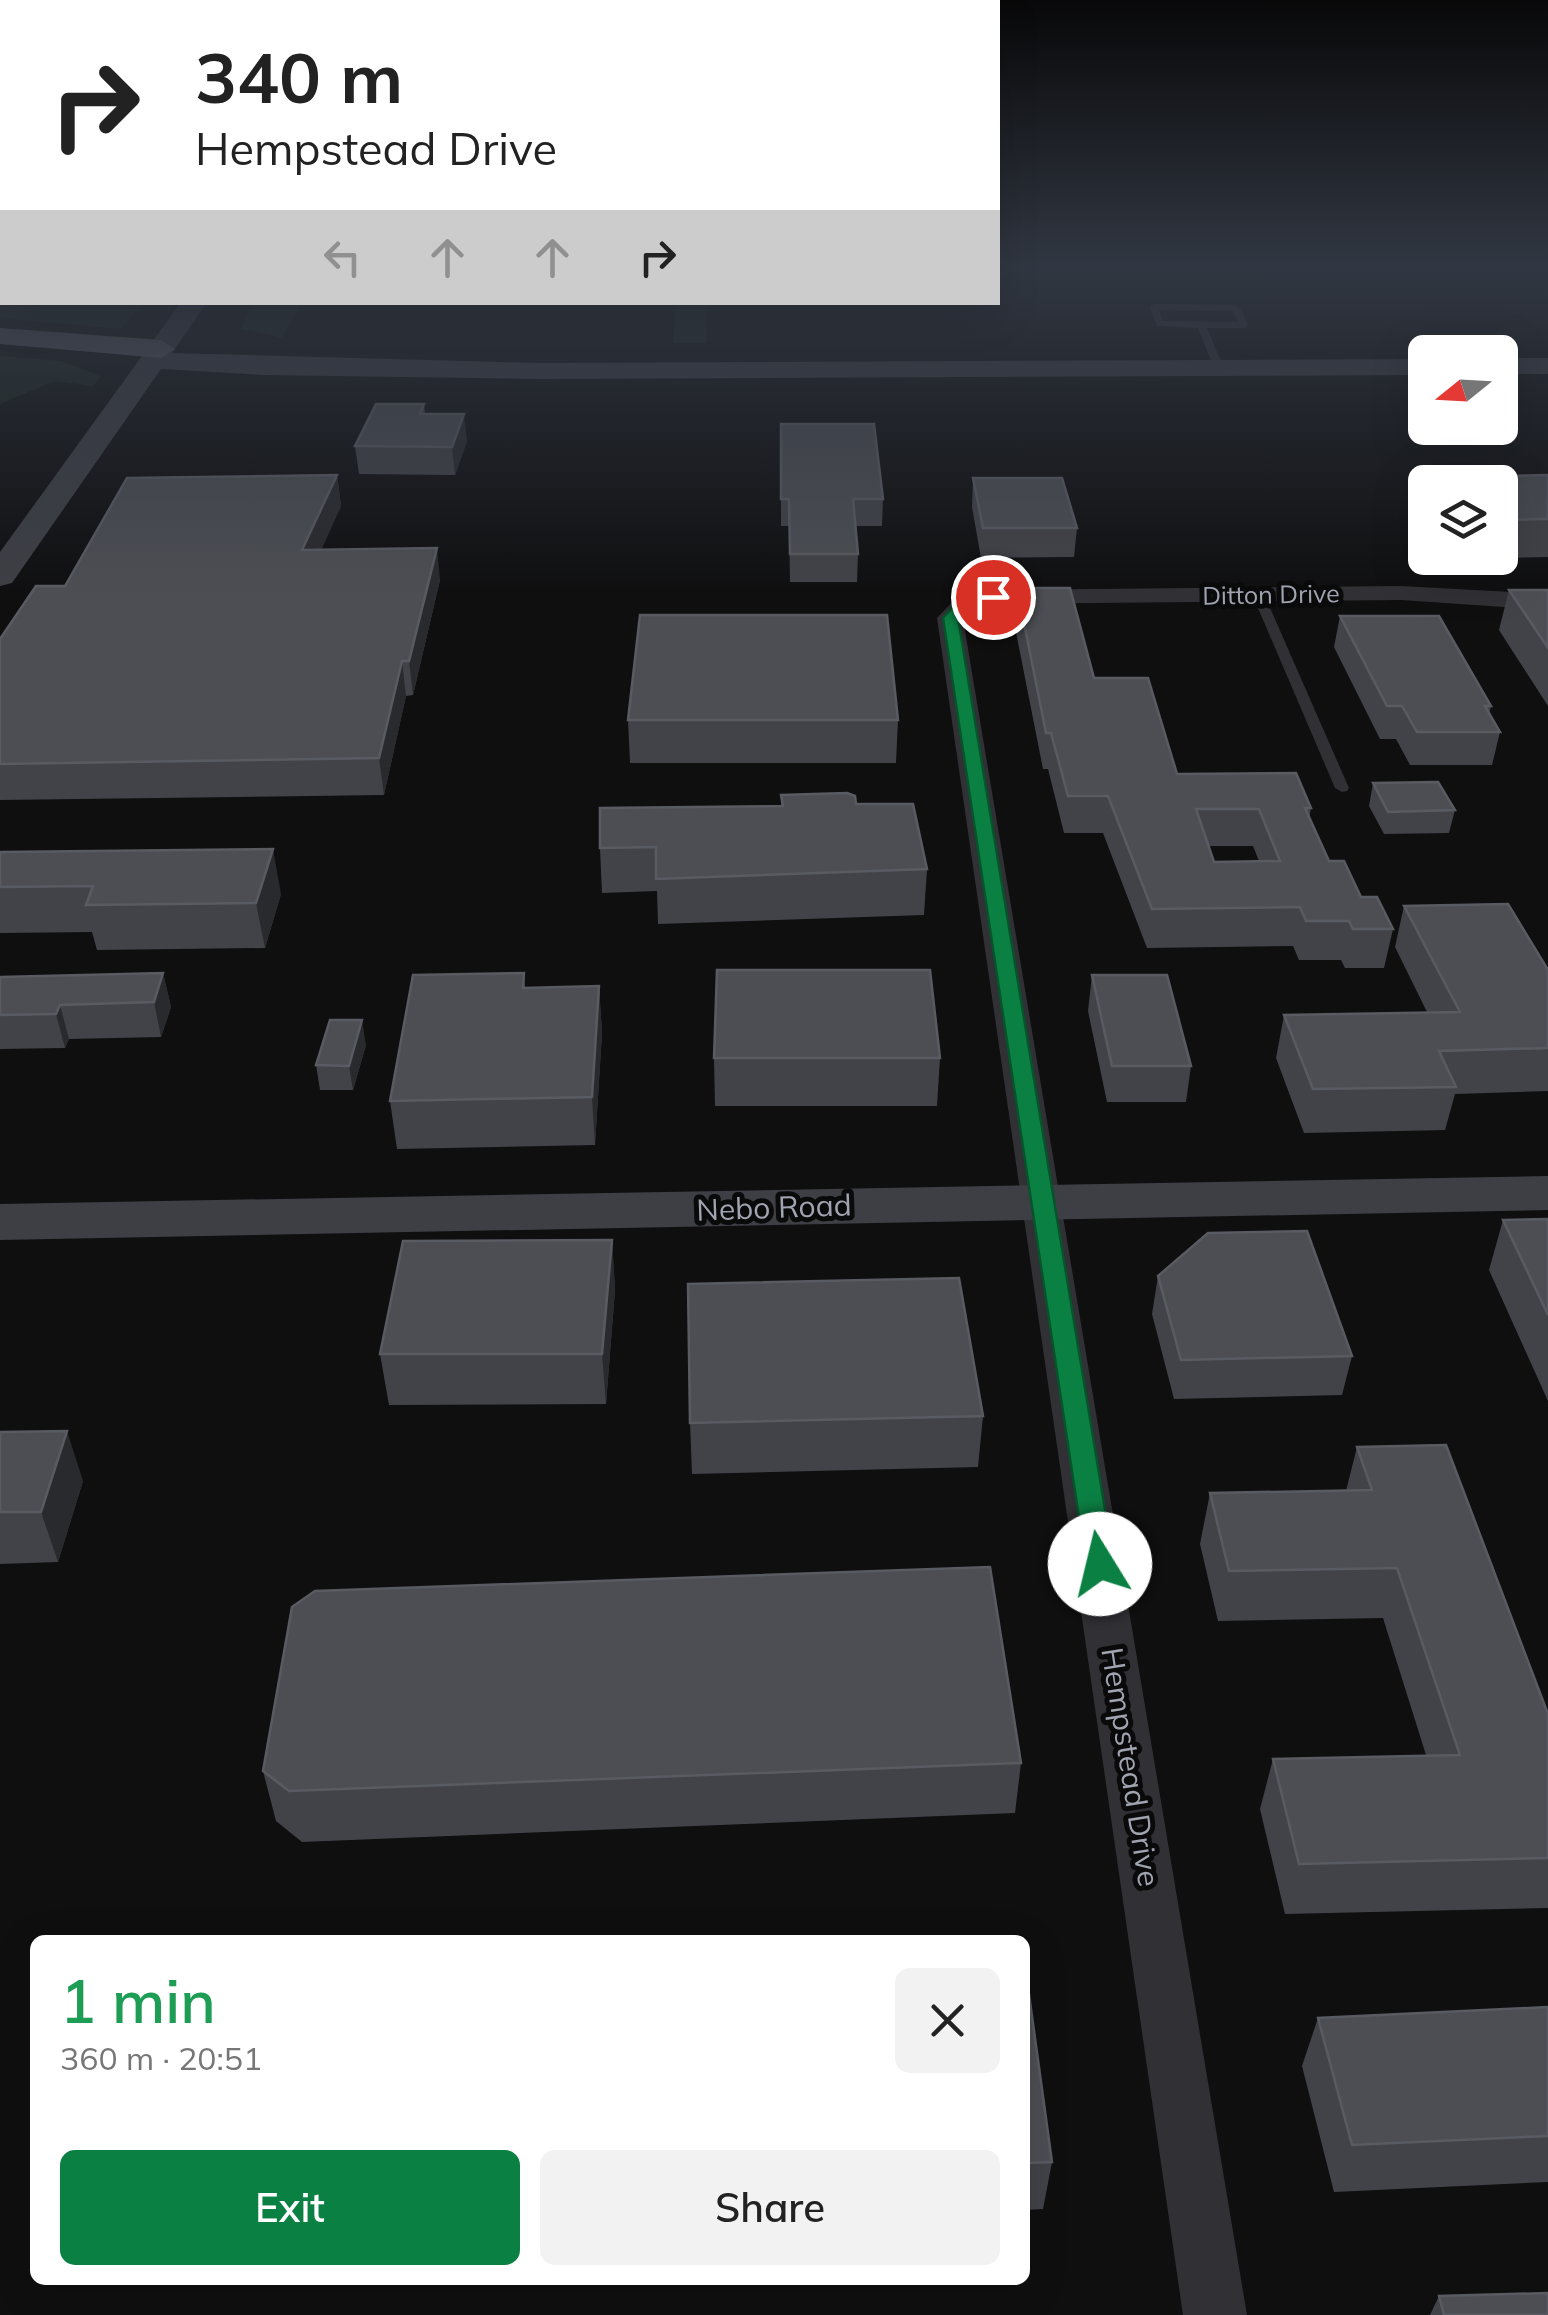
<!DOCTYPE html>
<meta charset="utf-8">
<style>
:root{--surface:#fff;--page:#f2f2f2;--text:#222;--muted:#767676;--accent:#0b8043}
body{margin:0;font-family:Mulish,sans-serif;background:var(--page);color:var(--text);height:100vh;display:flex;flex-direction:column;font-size:38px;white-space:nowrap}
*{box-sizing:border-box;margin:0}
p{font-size:32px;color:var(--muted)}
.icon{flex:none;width:55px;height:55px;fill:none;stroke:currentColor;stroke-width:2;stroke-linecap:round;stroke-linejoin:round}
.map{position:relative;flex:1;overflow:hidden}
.drawer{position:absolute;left:30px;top:1935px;width:1000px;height:350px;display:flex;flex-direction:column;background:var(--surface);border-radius:15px;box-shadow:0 10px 40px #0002}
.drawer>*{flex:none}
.top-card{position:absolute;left:0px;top:0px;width:1000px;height:305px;box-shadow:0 10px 40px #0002;background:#fff;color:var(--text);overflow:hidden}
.needle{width:65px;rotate:252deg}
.fabs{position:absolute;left:1408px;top:335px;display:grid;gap:20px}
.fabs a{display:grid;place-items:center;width:110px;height:110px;border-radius:15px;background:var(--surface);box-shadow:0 10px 40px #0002;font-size:50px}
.pin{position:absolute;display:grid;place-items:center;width:85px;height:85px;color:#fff;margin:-42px;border:5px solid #fff;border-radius:50%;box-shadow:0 2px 10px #0007}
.me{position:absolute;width:110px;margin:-55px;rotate:351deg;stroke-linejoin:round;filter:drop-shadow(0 0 8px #0008)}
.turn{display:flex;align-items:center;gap:35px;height:210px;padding:0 30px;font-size:45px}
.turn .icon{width:130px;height:130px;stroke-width:2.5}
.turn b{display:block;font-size:70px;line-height:85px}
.lanes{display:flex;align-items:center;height:95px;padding:0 30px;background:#0003;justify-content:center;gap:50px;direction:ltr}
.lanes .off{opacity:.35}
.round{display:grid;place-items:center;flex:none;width:105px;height:105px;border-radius:15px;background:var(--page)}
.head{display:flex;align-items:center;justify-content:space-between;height:170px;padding:0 30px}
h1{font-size:60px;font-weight:600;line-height:75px;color:#1e9e55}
.primary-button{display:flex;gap:20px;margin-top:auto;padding:20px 30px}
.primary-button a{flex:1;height:115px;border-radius:15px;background:var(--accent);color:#fff;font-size:40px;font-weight:600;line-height:115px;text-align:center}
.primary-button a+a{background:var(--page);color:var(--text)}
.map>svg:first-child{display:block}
</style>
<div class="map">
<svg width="1548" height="2315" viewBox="0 0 1548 2315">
<rect width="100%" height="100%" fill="#0f0f10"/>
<path fill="#1b231d" d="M0,269L2,302L142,303L121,329L0,318Z
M251,303V302L301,303L282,338L241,329Z
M676,303H708L706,343H673Z
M0,356L61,361L101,376L93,386L55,381L0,404Z"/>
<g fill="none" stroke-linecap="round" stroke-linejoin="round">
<path fill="#303035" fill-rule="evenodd" d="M1154,304L1236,305L1240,308L1248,325L1244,328H1207L1224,368L1219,371L1214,368L1198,328L1157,326L1150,307ZM1159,310L1233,311L1238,322L1163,321Z
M1258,591L1264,594L1349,788L1347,791L1342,792L1335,788L1252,594Z"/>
<path fill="#303035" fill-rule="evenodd" d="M1401,586L1548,594V610L1401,600L993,604L975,607L963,619L1247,2315H1183L937,618L958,596L993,590Z"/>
<path fill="#3e3f45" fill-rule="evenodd" d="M181,302H207L172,353L540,363L1425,359V375L540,379L263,375L161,369L12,583L0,586V552Z
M1500,358H1548V374H1500Z
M1548,1176V1210L0,1240V1204Z"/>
<path fill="#5c5e66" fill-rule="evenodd" d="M0,328L161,340L175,349L161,358L0,344Z"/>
</g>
<path fill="#424348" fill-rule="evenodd" d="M424,404L425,414L467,441L455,475L359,474L355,446Z
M781,424L883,499L882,526H855L858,554L857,582H790L789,526H781Z
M337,475L341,506L321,549L440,580L413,695L406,696L384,795L0,800V639L65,586Z
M1548,475V557L1496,558H1500V482H1468L1469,477Z
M973,478L1077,528L1074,557L981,558L972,507Z
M1017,588L1177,774L1311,808L1309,818L1329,861L1361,897L1393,929L1384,968H1345L1341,960H1299L1293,946L1147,948L1103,833H1064L1048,769H1043L1014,622ZM1209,846H1253L1259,861L1214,862Z
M1509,590H1548V706L1499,630Z
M1340,616L1491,706L1489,714L1500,732L1492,765H1410L1396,739H1380L1334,647Z
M628,720H898L896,763H630Z
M1373,783L1455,810L1449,833L1384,834L1369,806Z
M781,795L856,804L927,869L924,915L658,924L657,891L602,893L600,848L781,806Z
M0,852L281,894L265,948L97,950L92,932L0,933Z
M1404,906L1548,970V1091L1455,1094L1445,1130L1304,1133L1276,1058L1284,1015L1427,1012L1395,947Z
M163,973L171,1007L161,1037L69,1039L65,1048L0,1049V977Z
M524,973L525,988L599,986L602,1033L595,1145L397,1149L390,1101Z
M1092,975L1191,1066L1186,1102H1107L1088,1011Z
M366,1045L353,1090H320L316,1065Z
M714,1058H940L937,1106H715Z
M1548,1219V1401L1489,1270L1503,1220Z
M612,1240L615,1290L606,1404L389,1405L380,1354Z
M1158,1276L1352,1356L1342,1395L1174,1399L1152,1314Z
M983,1416L978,1467L692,1474L690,1423Z
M0,1432L83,1481L58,1562L0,1564Z
M1357,1447L1548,1714V1908L1285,1914L1260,1809L1273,1759L1426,1755L1383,1618L1218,1621L1200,1544L1210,1493L1346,1491Z
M1021,1763L1015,1813L302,1842L276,1821L263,1771Z
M1025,1965L1052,2162L1043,2209L1025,2210Z
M1548,2007V2182L1334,2192L1302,2066L1318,2018Z
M1439,2296L1548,2315H1430Z"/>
<path fill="#292a2d" d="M464,414L467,441L455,475L452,447Z
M337,475L341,506L307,582L302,550Z
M437,548L440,580L413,695L409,661Z
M402,661L406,696L384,795L379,758Z
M273,849L281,894L265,948L256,903Z
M163,973L171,1007L161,1037L154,1002Z
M599,986L602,1033L595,1145L592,1097Z
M60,1005L69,1039L65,1048L56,1014Z
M362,1020L366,1045L353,1090L349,1066Z
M612,1240L615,1290L606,1404L602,1354Z
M67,1431L83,1481L58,1562L41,1512Z"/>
<path fill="#4c4e53" stroke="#595b62" stroke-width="2.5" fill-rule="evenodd" d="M376,404H424L420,414H464L452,447L355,446Z
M781,424H874L883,499H853L858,554H790L789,499H781Z
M337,475L302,550L437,548L409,661H402L379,758L0,764V639L36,586H65L127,478Z
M1548,475V519L1505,520L1500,514V482H1474L1469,477Z
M973,478H1062L1077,528H983Z
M1017,588H1070L1094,678H1148L1177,774L1296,773L1311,808H1305L1329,861H1344L1361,897H1377L1393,929H1353L1349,921H1306L1300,907L1152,909L1108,796H1068L1051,733H1046ZM1196,809H1259L1280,861L1214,862Z
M1509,590H1548V648Z
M640,615H887L898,720H628Z
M1340,616H1439L1491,706H1485L1500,732H1417L1402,706H1387Z
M1438,782L1455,810L1388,812L1373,783Z
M847,793L855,796L856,804H913L927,869L656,879V847L600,848V808L783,806L781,795Z
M273,849L256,903L86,905L93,886L0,887V852Z
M1508,904L1548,970V1048L1439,1051L1456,1087L1313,1089L1284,1015L1460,1012L1404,906Z
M717,970H930L940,1058H714Z
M163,973L154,1002L60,1005L56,1014L0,1015V977Z
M524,973L523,988L599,986L592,1097L390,1101L413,975Z
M1092,975H1167L1191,1066H1112Z
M330,1020H362L349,1066L316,1065Z
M1548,1219V1315L1503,1220Z
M1307,1231L1352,1356L1181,1360L1158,1276L1208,1233Z
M612,1240L602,1354H380L403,1241Z
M959,1278L983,1416L690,1423L688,1284Z
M67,1431L41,1512H0V1432Z
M1446,1445L1548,1714V1858L1299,1864L1273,1759L1460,1755L1397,1568L1229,1571L1210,1493L1372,1490L1357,1447Z
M990,1567L1021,1763L289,1791L263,1771L292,1607L315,1591Z
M1025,1965L1052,2162L1025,2163Z
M1548,2007V2136L1352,2145L1318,2018Z
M1548,2293V2315H1444L1439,2296Z"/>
<linearGradient id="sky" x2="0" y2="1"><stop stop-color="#080809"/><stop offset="0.45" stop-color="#313742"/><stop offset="1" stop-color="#313742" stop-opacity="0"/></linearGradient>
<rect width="1548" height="593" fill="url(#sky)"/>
<path fill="#0b8043" stroke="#07532c" stroke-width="2.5" d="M993,592L998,594V600L972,605L958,618L1114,1564L1110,1572H1090L1086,1564L943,618L961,598Z"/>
<g text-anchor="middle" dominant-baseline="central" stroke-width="10" stroke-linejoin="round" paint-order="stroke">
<g font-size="25" fill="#a0a4b1" stroke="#0a0a0b">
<text transform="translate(1271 594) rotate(-1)">Ditton Drive</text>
</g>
<g font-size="30" fill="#a0a4b1" stroke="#0a0a0b">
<text transform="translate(774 1207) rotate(-2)">Nebo Road</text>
<text transform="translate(1131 1767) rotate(81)">Hempstead Drive</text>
</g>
</g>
</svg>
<div class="fabs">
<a><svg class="needle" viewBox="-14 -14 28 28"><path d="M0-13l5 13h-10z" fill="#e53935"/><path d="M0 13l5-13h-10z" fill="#767676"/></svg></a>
<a><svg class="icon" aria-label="layers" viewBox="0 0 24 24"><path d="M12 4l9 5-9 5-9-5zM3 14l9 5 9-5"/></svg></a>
</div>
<div class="pin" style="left:993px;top:597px;background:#d93025"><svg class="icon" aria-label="arrive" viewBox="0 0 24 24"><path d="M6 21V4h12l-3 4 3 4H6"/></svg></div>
<svg class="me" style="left:1100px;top:1564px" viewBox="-20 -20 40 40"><circle r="19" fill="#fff"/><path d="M0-13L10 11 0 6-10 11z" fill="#0b8043"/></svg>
<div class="top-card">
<div class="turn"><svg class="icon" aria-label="right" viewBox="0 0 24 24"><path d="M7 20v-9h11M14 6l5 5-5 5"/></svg><div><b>340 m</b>Hempstead Drive</div></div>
<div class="lanes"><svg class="icon off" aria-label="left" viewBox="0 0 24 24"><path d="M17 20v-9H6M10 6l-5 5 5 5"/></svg><svg class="icon off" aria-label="ahead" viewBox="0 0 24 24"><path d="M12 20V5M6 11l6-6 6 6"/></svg><svg class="icon off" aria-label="ahead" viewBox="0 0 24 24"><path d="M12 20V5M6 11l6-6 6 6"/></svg><svg class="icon" aria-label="right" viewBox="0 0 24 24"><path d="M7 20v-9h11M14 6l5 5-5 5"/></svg></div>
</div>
<section class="drawer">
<div class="head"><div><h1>1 min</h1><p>360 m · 20:51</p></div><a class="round"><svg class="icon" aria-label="close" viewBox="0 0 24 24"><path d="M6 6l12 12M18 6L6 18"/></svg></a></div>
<div class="primary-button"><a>Exit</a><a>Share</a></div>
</section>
</div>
